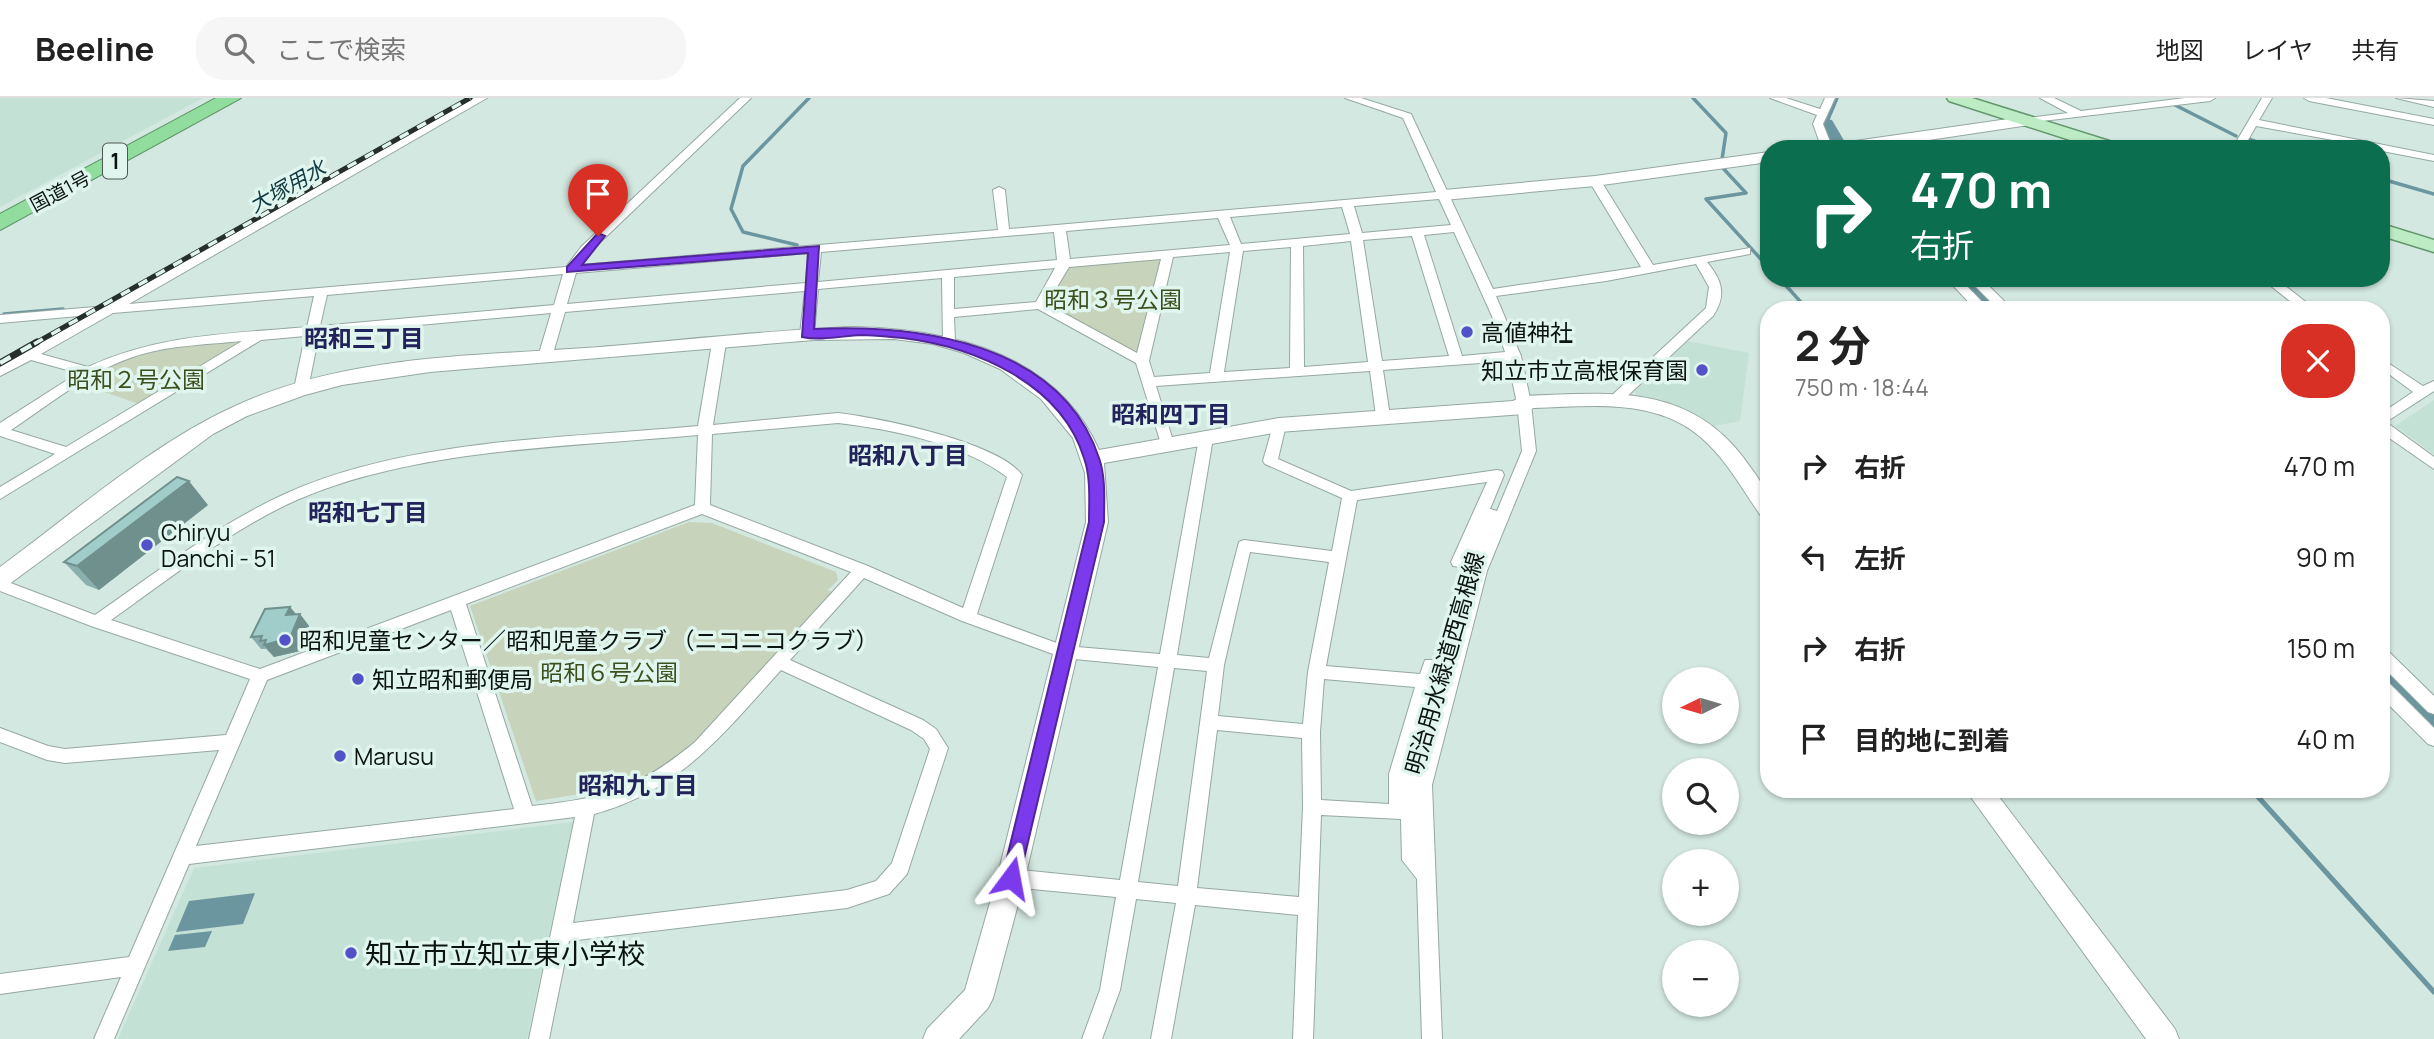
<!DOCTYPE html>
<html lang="ja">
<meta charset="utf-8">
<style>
:root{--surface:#fff;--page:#f6f6f6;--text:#222;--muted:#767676;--line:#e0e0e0}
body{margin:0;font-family:Manrope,"Noto Sans JP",sans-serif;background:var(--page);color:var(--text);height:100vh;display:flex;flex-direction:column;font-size:26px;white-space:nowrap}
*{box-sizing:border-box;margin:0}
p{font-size:23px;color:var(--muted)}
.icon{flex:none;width:38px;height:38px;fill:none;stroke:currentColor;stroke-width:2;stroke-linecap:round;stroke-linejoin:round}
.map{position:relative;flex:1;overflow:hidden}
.details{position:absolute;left:1760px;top:203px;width:630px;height:497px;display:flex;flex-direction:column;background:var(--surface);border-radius:28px;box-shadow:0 2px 5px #0004}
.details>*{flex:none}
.top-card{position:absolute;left:1760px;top:42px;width:630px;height:147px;border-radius:28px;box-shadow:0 2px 5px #0004;background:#0b6e4f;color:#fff;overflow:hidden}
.needle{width:46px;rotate:265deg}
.controls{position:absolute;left:1662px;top:569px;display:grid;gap:14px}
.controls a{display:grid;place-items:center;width:77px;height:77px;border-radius:50%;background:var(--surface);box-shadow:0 2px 5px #0004;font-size:35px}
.pin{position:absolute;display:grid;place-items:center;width:60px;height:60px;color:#fff;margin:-72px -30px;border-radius:50% 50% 50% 0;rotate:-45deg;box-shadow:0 0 7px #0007}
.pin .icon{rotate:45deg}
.me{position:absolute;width:77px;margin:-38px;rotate:13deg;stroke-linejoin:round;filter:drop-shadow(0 0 5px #0008)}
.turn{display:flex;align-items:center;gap:24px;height:147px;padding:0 35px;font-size:32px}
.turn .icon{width:91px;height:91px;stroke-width:2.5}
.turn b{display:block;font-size:49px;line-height:60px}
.round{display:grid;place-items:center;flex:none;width:74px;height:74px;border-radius:28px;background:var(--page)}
.overview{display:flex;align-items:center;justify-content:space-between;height:119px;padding:0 35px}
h1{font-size:42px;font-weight:700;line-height:52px}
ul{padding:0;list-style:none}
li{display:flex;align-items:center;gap:21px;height:91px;padding:0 35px}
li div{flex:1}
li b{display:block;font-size:26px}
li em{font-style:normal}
header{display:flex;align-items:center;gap:42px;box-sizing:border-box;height:98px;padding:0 35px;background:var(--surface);border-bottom:2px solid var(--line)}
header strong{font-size:33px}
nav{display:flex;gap:38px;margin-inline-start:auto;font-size:24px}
.search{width:490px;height:63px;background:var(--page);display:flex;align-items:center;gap:18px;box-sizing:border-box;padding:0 24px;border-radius:28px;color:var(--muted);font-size:26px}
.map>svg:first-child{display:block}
</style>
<header>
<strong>Beeline</strong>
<div class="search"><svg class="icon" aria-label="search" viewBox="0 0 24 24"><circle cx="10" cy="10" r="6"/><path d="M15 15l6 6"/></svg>ここで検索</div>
<nav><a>地図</a><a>レイヤ</a><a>共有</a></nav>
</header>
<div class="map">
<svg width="2434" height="941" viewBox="0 0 2434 941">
<rect width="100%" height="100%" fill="#d3e8e0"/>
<path fill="#c3e1d5" d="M0,0H203L0,109Z
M1688,243L1749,255L1740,323L1714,328L1673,307L1636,298L1635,293Z
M2434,302V356L2395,328Z
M573,724L527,941H118L194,770Z"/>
<path fill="#c7d3ba" d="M1155,160L1161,164L1140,251L1131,253L1047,208L1068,169Z
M234,244L237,248L139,306L79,285C135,251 170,250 234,244Z
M689,424L712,425L836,474L838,482L828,492L835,495L698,646L667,672L607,700L605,692L536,703L470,508Z"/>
<path fill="#6c969f" d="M255,795L243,826L176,834L189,803Z
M212,833L205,849L168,853L175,837Z"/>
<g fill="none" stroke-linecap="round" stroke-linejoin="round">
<path stroke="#6c969f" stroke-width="3.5" d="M1693,0L1726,35L1721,68L1746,95L1706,101L1769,170
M2175,7L2236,38
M1826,26L1837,0
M2248,41L2278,51
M2382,81L2434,96
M797,147L743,134L731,111L743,68L809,0
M1779,180L1808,212
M4,216L63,211"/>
<path stroke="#6c969f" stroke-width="5" d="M2251,691L2434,894"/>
<path fill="#6c969f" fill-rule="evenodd" d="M1826,21L1832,22L1849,51H1832L1818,26Z
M1952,180H1973L2004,212H1982Z
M2382,564L2391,567L2434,607V635L2424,632L2382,590Z"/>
<defs>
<path id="street" d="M474,0H487L129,206L566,169L581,149L740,0H751L589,155L580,167L998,132L993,92L999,89L1005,92L1009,131L1436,94L1403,20L1345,0H1361L1411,16L1493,191L1641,169L1589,83L1595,80L1601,83L1653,167L1750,150V156L1707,164C1722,182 1727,197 1713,218L1620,305H1610L1608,302L1610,299L1706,210L1709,189L1696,166L1606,183L1496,198L1521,258L1531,305L1536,353L1487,473L1432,687L1442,941H1422L1417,781L1402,762L1401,721L1321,717L1313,941H1293L1298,817L1195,807L1171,941H1151L1176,805L1136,801L1120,892L1102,941H1082L1100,892L1116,799L1011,789L1004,786L1001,780L1004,774L1011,771L1120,782L1158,569L1064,560L962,523L864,480L790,562L923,622L936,631L948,650L907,776L889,796L847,810L569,843L549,941H529L575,719L189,766L114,941H94L121,879L0,896V876L129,859L219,652L65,665L47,662L0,644V630L48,648L65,651L226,637L250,581L91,528L0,493V481L95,517C157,474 218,426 287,395C407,341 568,340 698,328L712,245L719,241L726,245L713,327L838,315C880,320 998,344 1022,377L977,516L1065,548L1160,556L1199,340L1201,337H1211L1213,340L1177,557L1209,560L1239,444L1244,442L1332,453L1342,400L1265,366L1263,363L1274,324L1279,322L1286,327L1278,361L1351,393L1497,372L1502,373L1504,377L1490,411L1497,413L1522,353L1517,305L1508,263L1383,272L1390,318L1383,323L1376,318L1370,273L1156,288L1174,346L1172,349H1162L1136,265L1038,211L954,219L955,243L953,246H943L942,180L818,191L814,236L807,240L800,236L805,193L565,214L552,259L545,263L538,259L551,215L319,236L308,291L301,295L294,291L305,238L261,242L0,401V389L55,356L0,338V325L78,275L31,262L0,278V268L90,217L0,225V217L107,208ZM1439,101L1451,127L1362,135L1354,108ZM1342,109L1350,136L1241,146L1230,119ZM1218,120L1230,147L1070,161L1066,133ZM1054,134L1057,162L818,184L821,154ZM1454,134L1496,227L1505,254L1462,258L1424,137ZM1412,138L1449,258L1382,263L1363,142ZM1351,143L1368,264L1304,269L1303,148ZM1291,149L1290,270L1224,274L1243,153ZM1230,154L1210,275L1154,279L1149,263L1173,159ZM808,155L806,185L567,206L576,175ZM1161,161L1137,255L1047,206L1069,169ZM1055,170L1036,204L954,211V179ZM563,176L554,207L320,228L327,197ZM314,198L307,229C230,236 159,236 88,269L41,256L113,215ZM242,243L66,349L11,332C49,307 87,275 130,260C166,247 204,247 242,243ZM838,325C891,331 964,346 1007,379L963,510L868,468L710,407L712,336ZM698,337L695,407L260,571L111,522C171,480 231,431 299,401C418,350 569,349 698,337ZM1487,384L1451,464L1453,468L1461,469L1434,562H1425L1420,576L1326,568L1357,402ZM702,416L851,474L695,644C637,692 605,700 532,708L466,506ZM1250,454L1329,464L1308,574L1303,626L1218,618L1224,567ZM451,512L514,711L196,748L267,582ZM1174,570L1207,573L1178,788L1138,784ZM781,572L911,632L924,641L930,651L892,765L876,783L847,792L573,825L594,716C680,693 724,635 781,572ZM1324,581L1415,589L1389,676V706L1321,702L1320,634ZM1217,632L1302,640L1303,709L1299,799L1197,790Z
M1770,0H1786L1820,11L1825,0H1835L1823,26L1833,51H1822L1813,26L1817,17Z
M2040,0H2054L2081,13L2185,0H2215L2210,3L2025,25L2024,23L2029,20L2068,15Z
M2262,0H2272L2259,22L2434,57V63L2382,53V51L2256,28L2243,51H2232Z
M2304,0H2326L2434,21V27L2309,3Z
M2396,0L2434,3V9Z
M1946,180H1959L1990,212H1976Z
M1967,180H1981L2013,212H1999Z
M2261,180H2275L2316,212H2301Z
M2382,261L2423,288L2434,283V293L2386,324L2434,359V371L2382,335V315L2413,294L2382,271Z
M2382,552L2388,553L2434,598V616L2428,614L2382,568Z
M2382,582L2388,584L2434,630V648L2428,646L2382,600Z"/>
<path id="secondary" d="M2029,18L2035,20V26L1869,51H1826L1834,46Z
M1769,54V64L1595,88L1444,102L1436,97L1444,92L1595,78Z
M854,229C949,231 1056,255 1099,352L1279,320L1513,303L1523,298C1607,295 1686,284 1743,359C1760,383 1769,390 1769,421L1761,418C1744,394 1729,366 1707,345C1661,299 1593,308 1533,310L1524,316L1279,334L1104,365L1108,424L1025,780L993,900L988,910L959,941H923L927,931L965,892L997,780L1086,424L1085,375L1073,340L1041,301L1000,271L964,255L933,246L894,241L814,242L430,274L342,287L305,297L247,318L213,336L8,487L0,489V469C72,416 151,347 231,310C344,256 478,258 600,249C685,242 769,232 854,229Z
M1965,691H1993L2175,931L2179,941H2146Z"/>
<path id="primary" d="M1947,0H1972L2122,47L2124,51H2098L1949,3Z
M2382,126L2434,142V154L2382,138Z"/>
<path id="highway" d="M216,0H241L0,132V116Z"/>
</defs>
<use href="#street" stroke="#95a8a1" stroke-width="2"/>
<use href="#secondary" stroke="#95a8a1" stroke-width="2"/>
<use href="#primary" stroke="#62976c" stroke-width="3"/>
<use href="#highway" stroke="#62976c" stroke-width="2"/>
<use href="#street" fill="#fff" fill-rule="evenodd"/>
<use href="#secondary" fill="#fff" fill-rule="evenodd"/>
<use href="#primary" fill="#bcebc4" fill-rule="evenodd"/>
<use href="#highway" fill="#90dd9d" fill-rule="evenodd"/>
<defs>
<path id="rail-far1" d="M34,246L470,0"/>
<path id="rail" d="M0,265L37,244"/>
</defs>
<use href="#rail-far1" stroke="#262f2c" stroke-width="5"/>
<use href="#rail" stroke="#262f2c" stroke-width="7"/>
<use href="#rail-far1" stroke="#e0f5ed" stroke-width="3.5" stroke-dasharray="10" stroke-linecap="butt"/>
<use href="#rail" stroke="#e0f5ed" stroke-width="4.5" stroke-dasharray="12" stroke-linecap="butt"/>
</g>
<path fill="#8ab0ae" d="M208,407L99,492L86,487L64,464Z
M290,509L296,516H300L309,528L300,553L274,559L266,551H261L251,539Z"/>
<path fill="#70908d" d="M189,383L208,407L99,492L77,468Z
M290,509L299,520L300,516L309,528L300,553L274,559L264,547L286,517Z"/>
<path fill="#a0cdca" stroke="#70908d" stroke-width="2" d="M177,379L189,383L77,468L64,464Z
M290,509L286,517L300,516L290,540L264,547L266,542L260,543L262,538L251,539L265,511Z"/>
<path fill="#7c3aed" stroke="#51269a" stroke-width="2" d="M598,135L605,138L582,167L819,148L814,231C917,226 1061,244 1099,360C1106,380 1104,403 1104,424L1018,786L1011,789L1004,786L1002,780L1089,424C1089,403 1091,380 1084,360C1061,285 975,249 903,240C889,239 875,237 861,237C842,238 820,243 802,239L808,155L567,174V169Z"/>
<g fill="#5251c8" stroke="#e0f5ed" stroke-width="2.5">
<circle cx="1467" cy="234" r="7"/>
<circle cx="1702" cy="272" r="7"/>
<circle cx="147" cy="447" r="7"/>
<circle cx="285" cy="542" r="7"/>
<circle cx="358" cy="581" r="7"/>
<circle cx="340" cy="658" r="7"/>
<circle cx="351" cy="855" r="7"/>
</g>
<g text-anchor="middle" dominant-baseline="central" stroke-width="7" stroke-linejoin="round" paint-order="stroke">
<g font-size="19" fill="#0c1411" stroke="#e0f5ed">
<text transform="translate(60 93) rotate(-28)">国道1号</text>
</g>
<rect fill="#e0f5ed" stroke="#4c5853" stroke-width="2" x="103" y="45.5" width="24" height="35" rx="5"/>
<g font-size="21" font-weight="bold" fill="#0c1411">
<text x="115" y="63">1</text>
</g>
<g font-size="21" font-style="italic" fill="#113a42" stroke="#e0f5ed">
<text transform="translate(287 88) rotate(-29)">大塚用水</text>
</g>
<g font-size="23" fill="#3d4f1e" stroke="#e0f5ed">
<text x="1113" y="201">昭和３号公園</text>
<text x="136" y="281">昭和２号公園</text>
<text x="609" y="574">昭和６号公園</text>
</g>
<g font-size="23" fill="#0c1411" stroke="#e0f5ed" text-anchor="start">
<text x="1481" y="234">高値神社</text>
<text x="1688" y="272" text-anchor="end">知立市立高根保育園</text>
<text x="161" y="434">Chiryu<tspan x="161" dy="26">Danchi - 51</tspan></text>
<text x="299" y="542">昭和児童センター／昭和児童クラブ （ニコニコクラブ）</text>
<text x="372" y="581">知立昭和郵便局</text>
<text x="354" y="658">Marusu</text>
</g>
<g font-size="23" fill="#0c1411" stroke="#e0f5ed">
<text transform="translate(1444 565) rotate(-74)">明治用水緑道西高根線</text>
</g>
<g font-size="24" font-weight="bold" fill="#23235c" stroke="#e0f5ed">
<text x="364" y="239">昭和三丁目</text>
<text x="1171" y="315">昭和四丁目</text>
<text x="908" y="356">昭和八丁目</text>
<text x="368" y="413">昭和七丁目</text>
<text x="638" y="686">昭和九丁目</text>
</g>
<g font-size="28" fill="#0c1411" stroke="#e0f5ed" text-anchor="start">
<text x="365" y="855">知立市立知立東小学校</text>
</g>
</g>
</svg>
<div class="controls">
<a><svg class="needle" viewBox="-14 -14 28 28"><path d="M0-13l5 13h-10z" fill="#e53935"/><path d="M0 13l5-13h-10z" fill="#767676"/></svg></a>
<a><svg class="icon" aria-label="search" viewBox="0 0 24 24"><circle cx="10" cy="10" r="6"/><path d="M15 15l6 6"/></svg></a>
<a>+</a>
<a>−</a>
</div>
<div class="pin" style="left:598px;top:138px;background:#d93025"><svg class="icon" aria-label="arrive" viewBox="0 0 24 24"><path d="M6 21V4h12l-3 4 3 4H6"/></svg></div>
<svg class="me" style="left:1011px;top:780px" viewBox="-20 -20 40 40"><path d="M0-17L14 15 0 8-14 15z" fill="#7c3aed" stroke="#fff" stroke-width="4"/></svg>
<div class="top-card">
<div class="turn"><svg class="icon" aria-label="right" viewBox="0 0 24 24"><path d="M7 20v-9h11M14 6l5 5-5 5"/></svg><div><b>470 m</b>右折</div></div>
</div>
<section class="details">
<div class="overview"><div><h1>2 分</h1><p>750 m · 18:44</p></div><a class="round" style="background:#d93025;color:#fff"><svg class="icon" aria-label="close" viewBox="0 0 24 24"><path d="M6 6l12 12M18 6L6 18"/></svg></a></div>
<ul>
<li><svg class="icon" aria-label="right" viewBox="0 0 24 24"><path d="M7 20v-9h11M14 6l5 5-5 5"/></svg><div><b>右折</b></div><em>470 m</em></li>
<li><svg class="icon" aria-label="left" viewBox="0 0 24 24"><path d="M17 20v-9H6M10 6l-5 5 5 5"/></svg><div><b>左折</b></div><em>90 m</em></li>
<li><svg class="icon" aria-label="right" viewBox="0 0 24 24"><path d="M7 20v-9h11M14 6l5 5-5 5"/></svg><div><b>右折</b></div><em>150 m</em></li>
<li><svg class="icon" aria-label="arrive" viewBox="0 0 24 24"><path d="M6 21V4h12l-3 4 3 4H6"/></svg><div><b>目的地に到着</b></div><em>40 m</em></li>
</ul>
</section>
</div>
